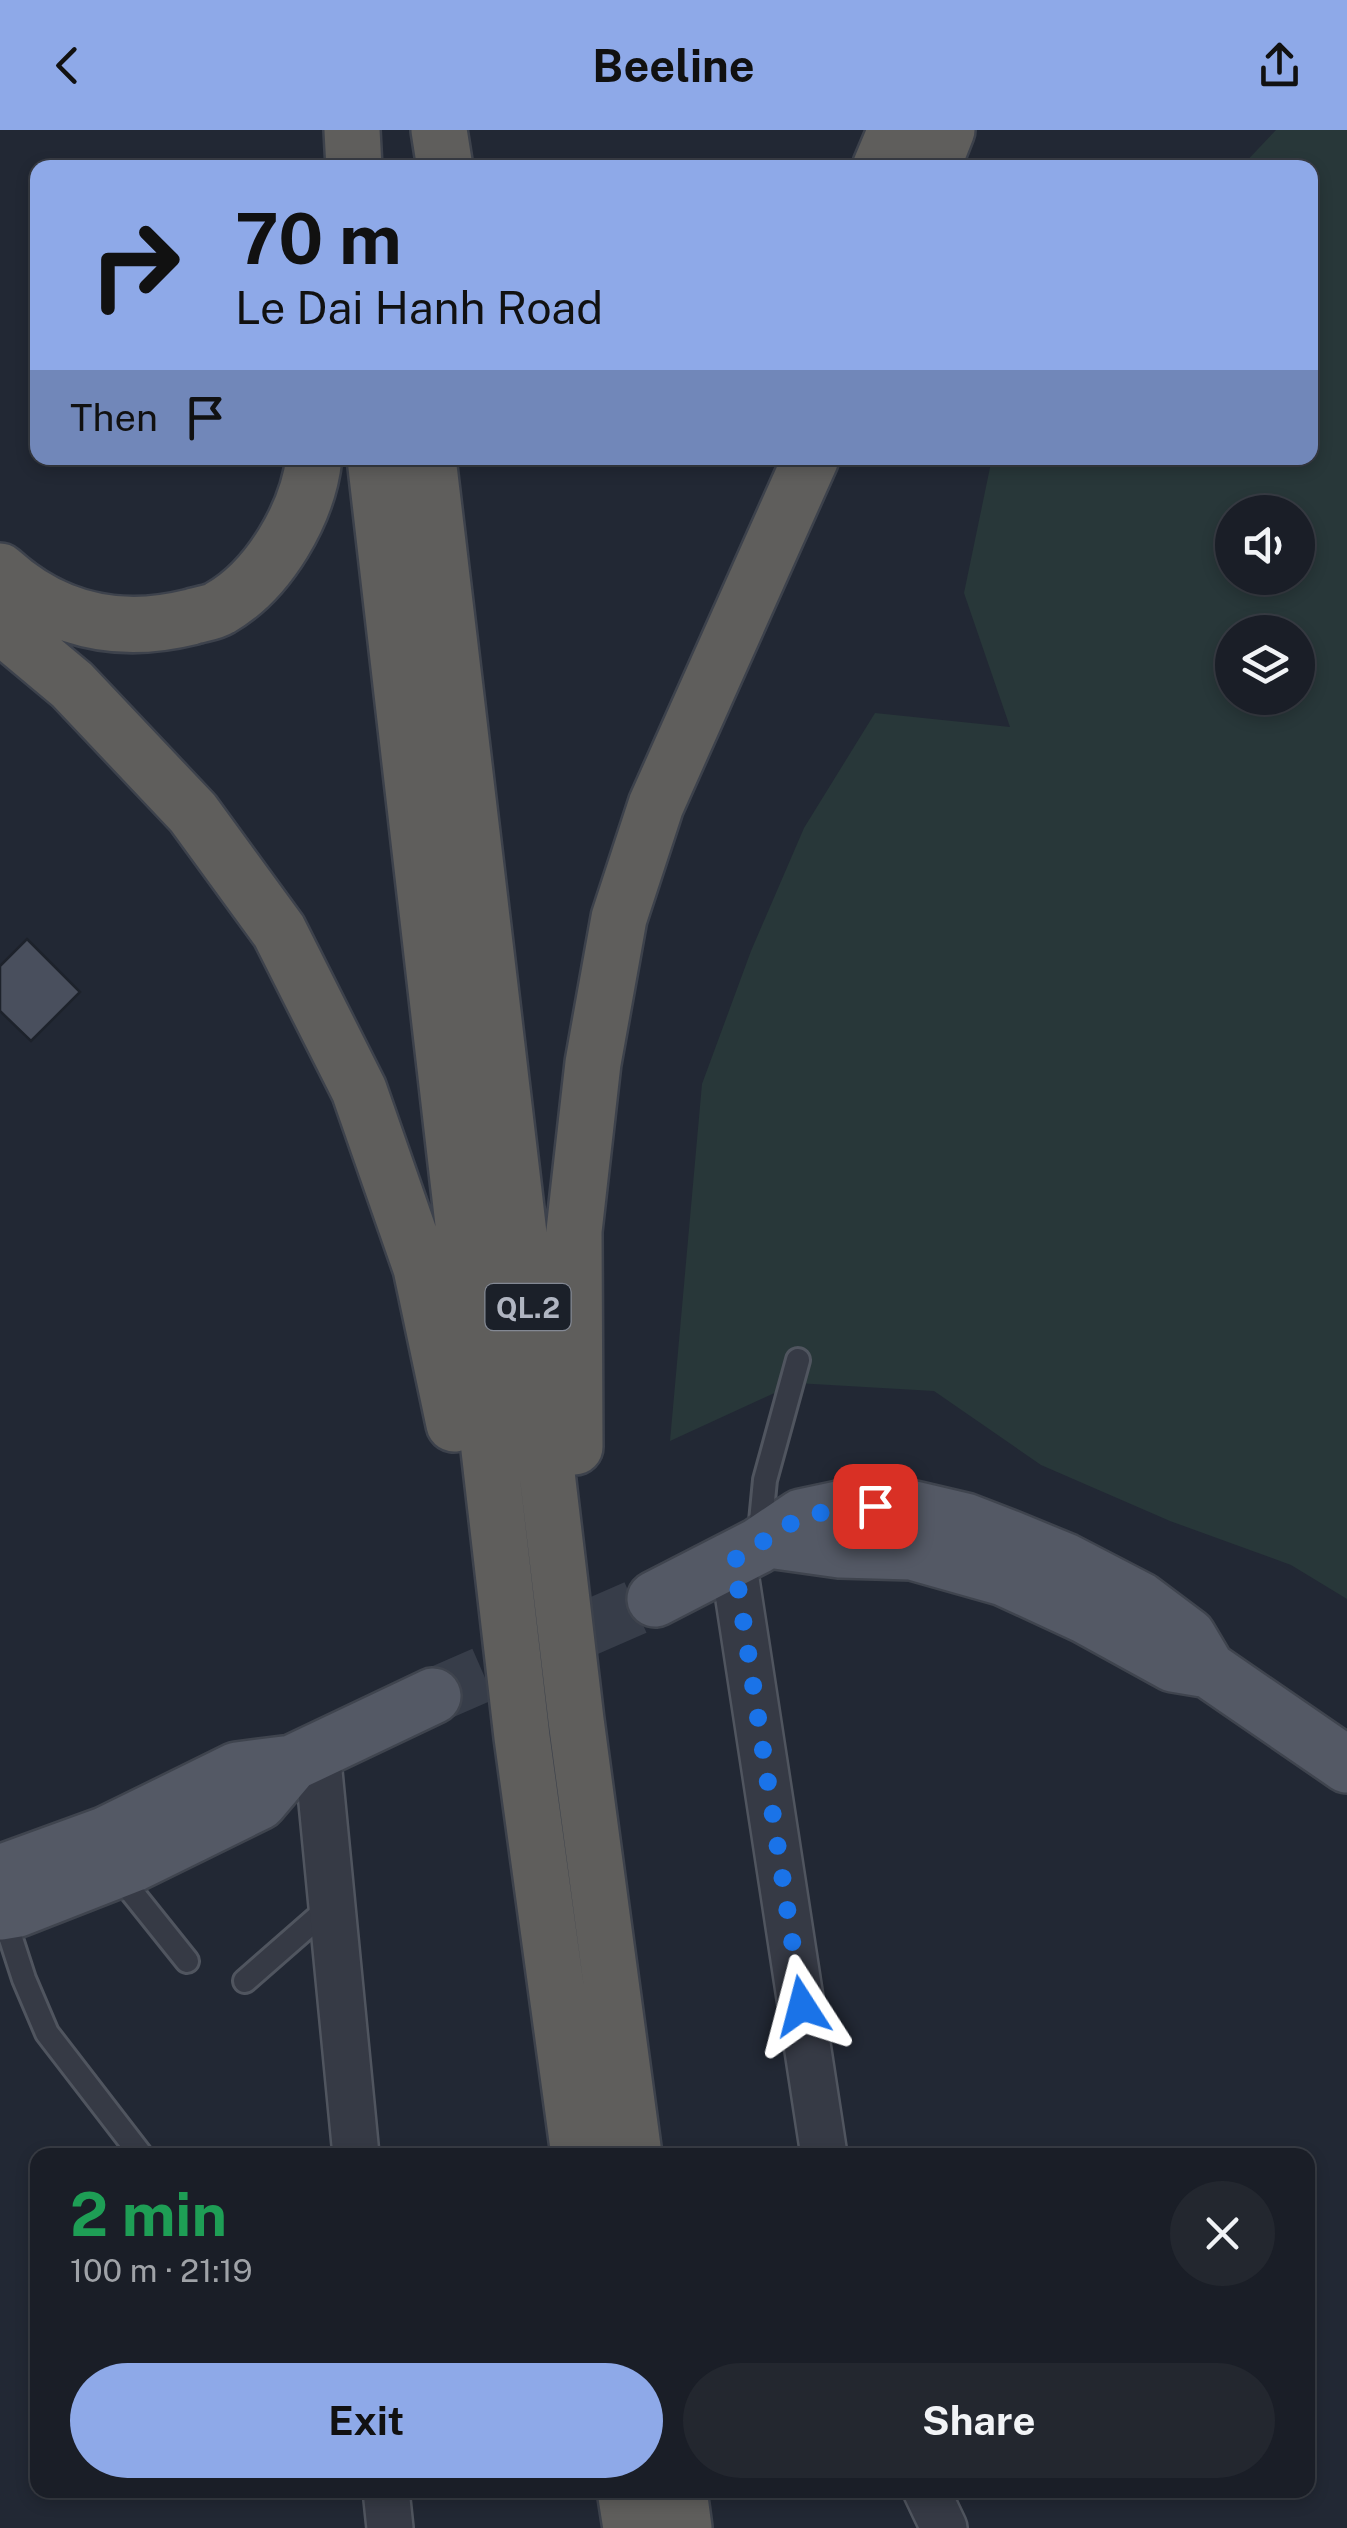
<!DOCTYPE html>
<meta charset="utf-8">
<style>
:root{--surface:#1a1e27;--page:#23272f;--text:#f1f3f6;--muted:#9fa2a7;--line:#383c44;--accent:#8ea9e8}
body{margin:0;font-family:"Public Sans",sans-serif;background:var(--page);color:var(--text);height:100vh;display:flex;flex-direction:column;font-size:38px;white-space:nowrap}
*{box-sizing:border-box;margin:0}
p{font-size:32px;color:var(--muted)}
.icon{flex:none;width:55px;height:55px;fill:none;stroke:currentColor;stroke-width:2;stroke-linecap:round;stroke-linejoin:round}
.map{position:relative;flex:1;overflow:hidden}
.drawer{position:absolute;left:30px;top:2018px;width:1285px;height:350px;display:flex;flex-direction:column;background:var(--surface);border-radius:20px;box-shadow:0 5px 15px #0003,0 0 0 2px var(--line)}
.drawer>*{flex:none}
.hud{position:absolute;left:30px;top:30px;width:1288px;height:305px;border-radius:20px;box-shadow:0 5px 15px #0003,0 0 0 2px var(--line);background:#8ea9e8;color:#111;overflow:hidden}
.buttons{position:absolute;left:1215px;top:365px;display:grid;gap:20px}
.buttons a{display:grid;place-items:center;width:100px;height:100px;border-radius:50%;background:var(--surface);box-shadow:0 5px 15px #0003,0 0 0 2px var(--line);font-size:50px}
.pin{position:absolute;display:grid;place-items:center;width:85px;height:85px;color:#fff;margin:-42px;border-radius:20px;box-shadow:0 5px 15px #0006}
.me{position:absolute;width:110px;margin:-55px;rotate:351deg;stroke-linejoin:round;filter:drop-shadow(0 0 8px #0008)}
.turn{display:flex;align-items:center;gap:35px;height:210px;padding:0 40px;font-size:45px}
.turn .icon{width:130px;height:130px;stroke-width:2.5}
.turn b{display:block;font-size:70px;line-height:85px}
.then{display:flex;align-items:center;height:95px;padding:0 40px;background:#0003;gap:20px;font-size:38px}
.round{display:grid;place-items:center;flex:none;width:105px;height:105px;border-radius:52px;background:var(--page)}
.overview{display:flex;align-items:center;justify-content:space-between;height:170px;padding:0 40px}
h1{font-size:60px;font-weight:700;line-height:75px;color:#1e9e55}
.cta{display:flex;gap:20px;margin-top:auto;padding:20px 40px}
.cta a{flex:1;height:115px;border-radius:60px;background:var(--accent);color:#111;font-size:40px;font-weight:700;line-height:115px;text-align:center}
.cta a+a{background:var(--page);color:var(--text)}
header{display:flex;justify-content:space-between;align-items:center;height:130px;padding:0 40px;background:var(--accent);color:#111;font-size:45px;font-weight:700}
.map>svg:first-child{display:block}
</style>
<header><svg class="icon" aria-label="back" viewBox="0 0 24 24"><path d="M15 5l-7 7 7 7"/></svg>Beeline<svg class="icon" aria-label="share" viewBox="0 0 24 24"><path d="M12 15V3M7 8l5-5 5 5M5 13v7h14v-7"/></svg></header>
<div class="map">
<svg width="1347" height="2398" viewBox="0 0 1347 2398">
<rect width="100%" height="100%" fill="#222834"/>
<path fill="#283739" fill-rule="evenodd" d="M1276,0H1347V1469L1291,1435L1170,1391L1041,1335L934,1261L796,1253L670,1311L702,954L751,821L804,698L875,583L1010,597L964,463L992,328H1310V38L1241,37ZM1232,382H1298V448H1232ZM1232,502H1298V568H1232Z"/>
<path fill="#494f5d" stroke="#1d222b" stroke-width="2.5" d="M27,809L80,862L31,911L0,881V836Z"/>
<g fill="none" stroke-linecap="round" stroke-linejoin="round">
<path stroke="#373d49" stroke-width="55" stroke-dasharray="55 28" stroke-linecap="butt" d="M433,1566L655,1469"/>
<defs>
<path id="service" d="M759,1412L765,1350L798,1230
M115,1741L187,1831
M2,1781L24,1849L47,1903L141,2025
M245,1851L333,1774"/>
<path id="minor" d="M733,1430L824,2025
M317,1621L356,2025
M386,2360L390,2398
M926,2360L944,2398"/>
<path id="primary" d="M769,1410L840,1420L912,1422L1004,1448L1084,1485L1173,1534L1209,1540L1347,1635
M655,1469L758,1416L801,1387L848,1377L914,1379L965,1391L1009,1408L1065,1431L1140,1470L1188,1506L1204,1533
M0,1743L107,1704L237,1640L292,1633L433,1566
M0,1782L18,1779L133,1734L259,1672L292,1633"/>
<path id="trunk" d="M352,0L354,38
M439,0L445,38
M880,38L896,0
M932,38L947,0
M375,328L522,1607L579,2025
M428,328L576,1590L634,2025
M0,441C55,491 119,505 191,487C200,484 212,483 220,478C269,450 308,383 314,328
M0,495L72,555L193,683L279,801L359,960L421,1138L454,1294
M575,1317L574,1101L593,933L619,788L656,675L811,328
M625,2360L631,2398
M679,2360L684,2398"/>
</defs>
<use href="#service" stroke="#50555f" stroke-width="28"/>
<use href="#minor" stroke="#50555f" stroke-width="50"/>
<use href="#primary" stroke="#3f444e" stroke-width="60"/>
<use href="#trunk" stroke="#3d424c" stroke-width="60"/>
<use href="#service" stroke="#363a45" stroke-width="22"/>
<use href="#minor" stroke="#363a45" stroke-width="45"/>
<use href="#primary" stroke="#545965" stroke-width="55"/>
<use href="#trunk" stroke="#5f5e5c" stroke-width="55"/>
</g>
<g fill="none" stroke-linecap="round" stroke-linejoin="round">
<path stroke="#1a73e8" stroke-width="18" stroke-dasharray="0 32.4" d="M802,1876L734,1430L801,1387L848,1377L875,1376"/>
</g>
<g text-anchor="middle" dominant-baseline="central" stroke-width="10" stroke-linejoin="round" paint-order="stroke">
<rect fill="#1b2029" stroke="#838893" stroke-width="2.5" x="485.5" y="1154" width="85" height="46" rx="8"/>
<g font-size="28" font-weight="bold" fill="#b0b5c1">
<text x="528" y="1177">QL.2</text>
</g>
</g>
</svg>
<div class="buttons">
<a><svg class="icon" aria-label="sound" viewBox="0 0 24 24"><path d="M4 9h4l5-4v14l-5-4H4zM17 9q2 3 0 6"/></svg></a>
<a><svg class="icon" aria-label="layers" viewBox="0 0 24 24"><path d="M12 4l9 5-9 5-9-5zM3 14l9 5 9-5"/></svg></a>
</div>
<div class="pin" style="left:875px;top:1376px;background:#d93025"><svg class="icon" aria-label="arrive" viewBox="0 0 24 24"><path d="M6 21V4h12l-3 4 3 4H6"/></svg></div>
<svg class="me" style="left:802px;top:1876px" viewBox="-20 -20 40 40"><path d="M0-17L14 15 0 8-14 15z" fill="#1a73e8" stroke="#fff" stroke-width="4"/></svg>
<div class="hud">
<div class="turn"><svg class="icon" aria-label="right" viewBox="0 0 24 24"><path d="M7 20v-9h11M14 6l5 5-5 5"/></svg><div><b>70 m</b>Le Dai Hanh Road</div></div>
<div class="then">Then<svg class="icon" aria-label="arrive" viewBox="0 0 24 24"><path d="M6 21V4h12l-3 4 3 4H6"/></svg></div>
</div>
<section class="drawer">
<div class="overview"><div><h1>2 min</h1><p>100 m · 21:19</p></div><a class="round"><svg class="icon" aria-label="close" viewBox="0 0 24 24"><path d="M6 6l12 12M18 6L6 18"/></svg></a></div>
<div class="cta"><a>Exit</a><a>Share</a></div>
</section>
</div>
